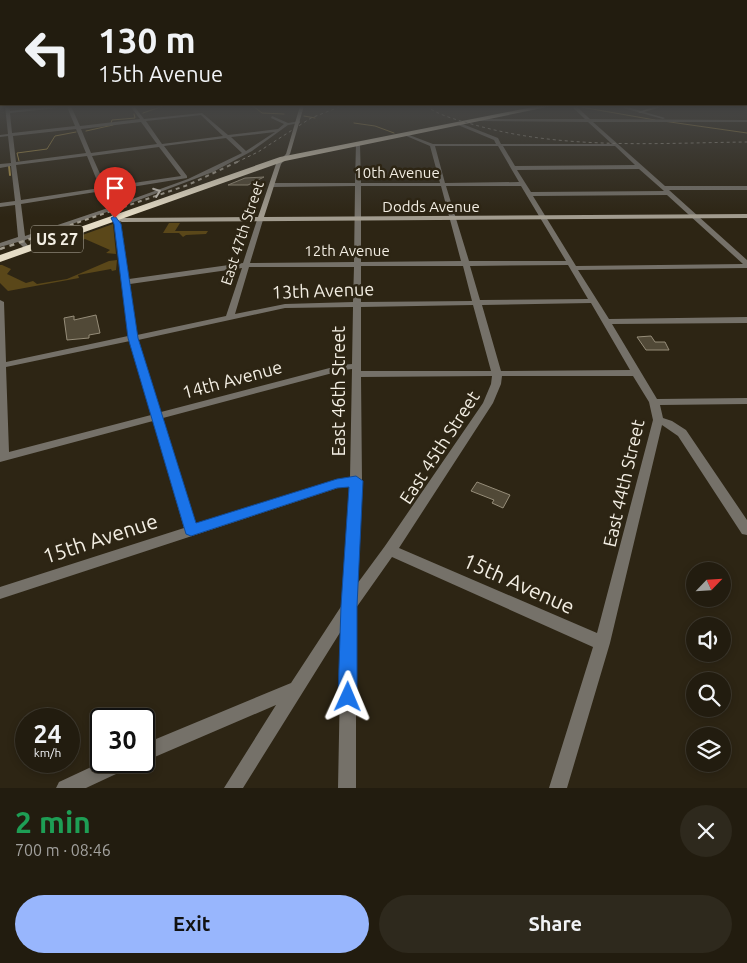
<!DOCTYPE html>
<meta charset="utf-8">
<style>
:root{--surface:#221c0f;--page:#2e291d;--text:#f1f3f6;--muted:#a2a19e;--line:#3f3a2f;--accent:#98b6fd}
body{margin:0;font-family:Ubuntu,sans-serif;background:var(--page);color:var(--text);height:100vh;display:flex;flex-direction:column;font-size:19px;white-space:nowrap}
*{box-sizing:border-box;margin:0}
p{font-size:16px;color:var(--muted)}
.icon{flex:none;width:28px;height:28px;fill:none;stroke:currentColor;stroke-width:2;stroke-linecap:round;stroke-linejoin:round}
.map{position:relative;height:788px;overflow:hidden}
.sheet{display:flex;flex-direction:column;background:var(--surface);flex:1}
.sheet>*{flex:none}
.top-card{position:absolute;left:0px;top:0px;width:748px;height:105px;box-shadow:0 2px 8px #0003,0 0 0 1px var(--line);background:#221c0f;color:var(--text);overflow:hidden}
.needle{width:32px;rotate:65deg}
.controls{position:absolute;left:686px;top:562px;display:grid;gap:10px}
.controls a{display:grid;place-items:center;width:45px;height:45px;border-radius:50%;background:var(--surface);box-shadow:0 2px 8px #0003,0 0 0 1px var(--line);font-size:25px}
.speed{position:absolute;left:15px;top:708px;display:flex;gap:10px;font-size:25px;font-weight:700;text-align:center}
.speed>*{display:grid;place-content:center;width:65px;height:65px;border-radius:50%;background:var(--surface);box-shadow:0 2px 8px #0003,0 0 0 1px var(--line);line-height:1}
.speed small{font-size:12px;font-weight:400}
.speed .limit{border:2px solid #111;border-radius:8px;background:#fff;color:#111}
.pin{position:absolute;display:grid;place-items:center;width:42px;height:42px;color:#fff;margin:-51px -21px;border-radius:50% 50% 50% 0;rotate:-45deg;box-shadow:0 0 5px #0007}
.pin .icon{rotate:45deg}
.me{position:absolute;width:55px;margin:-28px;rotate:1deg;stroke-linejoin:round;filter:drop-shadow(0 0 4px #0008)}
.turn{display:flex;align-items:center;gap:18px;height:105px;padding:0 15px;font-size:22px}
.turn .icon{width:65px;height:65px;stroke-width:2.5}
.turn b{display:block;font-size:35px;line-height:42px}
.round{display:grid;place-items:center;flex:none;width:52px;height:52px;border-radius:26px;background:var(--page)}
.headline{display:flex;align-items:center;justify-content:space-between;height:85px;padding:0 15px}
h1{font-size:30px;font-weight:700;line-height:38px;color:#1e9e55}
.button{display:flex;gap:10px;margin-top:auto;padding:10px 15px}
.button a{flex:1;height:58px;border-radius:30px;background:var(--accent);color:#111;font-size:20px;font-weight:700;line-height:58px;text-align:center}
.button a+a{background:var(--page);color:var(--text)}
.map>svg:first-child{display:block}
</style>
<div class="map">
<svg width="747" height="788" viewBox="0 0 747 788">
<rect width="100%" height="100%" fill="#2d2514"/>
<path fill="#5a4719" d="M169,223H180L175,231H208L206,234L186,235L183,237L179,233H163Z
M113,224L116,254L106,253L110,250L85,239L79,241L74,238Z
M117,260L116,270L112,271L111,269L78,275L79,278L8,291L0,283V265H2L11,269L7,274L26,283L33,281L37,284L67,279L109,261Z"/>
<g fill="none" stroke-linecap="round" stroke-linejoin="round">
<path stroke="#b0964a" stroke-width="1" d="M253,106L262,113L284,114
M575,106L655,120
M143,113L163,106
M304,116L315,118
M663,121L747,133
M111,123L112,120L135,118L134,114
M354,123L375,126L394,133
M86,131L113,125
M19,161L17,153L47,149L55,136L76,132"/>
<path stroke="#b0964a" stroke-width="2" d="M9,166L10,175"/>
</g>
<path fill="#514937" stroke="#968d79" d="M264,177L248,185H228L245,178Z
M96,315L100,333L89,335V338L67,340L64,318L74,316V320Z
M651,336L655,342H665L669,350H646L637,337Z
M477,482L510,495L503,508L492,503L494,500L471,491Z"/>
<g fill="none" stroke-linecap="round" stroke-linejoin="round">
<path fill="#757169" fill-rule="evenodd" d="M5,106H9L10,111L51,106H71L80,126L140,119L130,106H134L144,119L202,113L228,135L278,129L284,124L271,118L272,116L288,123L300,121V123L288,125L252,151L213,172L115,209L121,224L129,279L243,263L257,220L260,218L263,220L250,263L354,262L355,186L272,187L269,185L272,183H355L356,143L360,144L361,183H440L430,146L404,135V133L433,144H496L494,140L458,125L460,123L498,138L501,144H612L588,122L478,121L476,120L478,119H585L571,106H576L590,119L747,120V122H593L665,186H747V190H669L747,260V268L578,270L609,319L747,317V323L612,324L657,399L747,398V404L660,405L663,418L672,421L686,430L747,520V535L742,534L678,436L662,425L610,643L567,788H549L593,647L392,557L356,608V788H338L341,631L243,788H224L276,705L150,759L144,762L143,761L144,744L291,683L342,605L350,486L338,488L0,599V587L184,528L153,421L0,462V300L4,302L6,362L128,336L115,224L110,211L25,240V242L30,248V250H26L18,242L0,247V243L18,237L15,205L0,207V203L15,201L11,166L0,168V164L11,163L8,136L0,137V135L8,134ZM67,107L75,126L12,133L10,113ZM201,115L223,136L162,144L146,121ZM141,122L157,144L91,153L81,129ZM76,129L86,153L16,162L13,136ZM275,132L246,151L231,137ZM226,138L242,153L188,179L113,206L107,191L187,178V176L164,146ZM435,146H498L519,182L445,183ZM503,146H615L635,165L515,166ZM159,147L181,176L106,187L92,156ZM87,156L100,188L21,200L16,165ZM639,169L664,191L531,192L517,170ZM361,186H441L461,261L361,262ZM446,186H521L566,261H469ZM102,191L108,208L25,236L21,204ZM667,195L743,264L576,266L533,196ZM568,265L588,299L480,300L470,266ZM361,266H463L472,301L361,302ZM249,267H354L353,302L285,304L235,314ZM242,268L226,316L137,335L130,284ZM591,303L630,370L501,371L482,305ZM473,305L491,371H361V307ZM353,307L352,364L341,365L161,412L138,340L285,308ZM130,341L151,415L9,452L6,367ZM352,369L350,478L333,481L196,525L163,418L344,370ZM492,376L491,384L483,403L385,546L357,584L362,481L361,377ZM502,376H633L649,402L653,420L597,633L399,548L493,403L501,384Z
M616,106H624L665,118L663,119Z
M104,761H134L131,767L86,788H56L59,782Z"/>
<path fill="#a29c8f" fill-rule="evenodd" d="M300,106H304L290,154L281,164L264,217L747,214V218L122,222L112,218L115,216L122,218L258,217L276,164L286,154Z
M657,106H665L640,113L638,112Z"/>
<path fill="#e5dcc6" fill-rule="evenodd" d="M538,106H552L285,161L0,262V255L280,157Z"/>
<path stroke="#a29c8e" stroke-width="1" stroke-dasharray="3 3" stroke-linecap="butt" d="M426,106C440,116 458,120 475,125C564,150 656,143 747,142
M237,162L258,152L311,118L342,106"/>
<path stroke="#a29c8e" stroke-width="2" stroke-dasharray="4 4" stroke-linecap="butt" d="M47,233L188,185L239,161"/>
<path stroke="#a29c8e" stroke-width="2.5" stroke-dasharray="5 5" stroke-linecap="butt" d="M0,249L51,232"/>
</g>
<defs><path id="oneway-chevron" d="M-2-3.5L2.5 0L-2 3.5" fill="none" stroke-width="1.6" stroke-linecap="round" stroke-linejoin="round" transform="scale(1.25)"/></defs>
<use stroke="#c7c2b8" href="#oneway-chevron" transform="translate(157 192) rotate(-20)"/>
<linearGradient id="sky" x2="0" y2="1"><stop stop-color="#19140b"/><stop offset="0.49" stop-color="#464645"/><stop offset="1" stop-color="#464645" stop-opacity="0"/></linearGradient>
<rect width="747" height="217" fill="url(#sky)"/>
<path fill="#1a73e8" stroke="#114b97" d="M115,216L121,224L138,338L196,523L337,479L356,476L363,481L357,606V697L354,704L348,706L341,704L338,697L341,606L349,487L337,488L191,536L186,534L128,338L114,224L111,218Z"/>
<g text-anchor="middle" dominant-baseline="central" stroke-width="5" stroke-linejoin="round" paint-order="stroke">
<g font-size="15" fill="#f3eee3" stroke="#2d2514">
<text x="397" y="172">10th Avenue</text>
<text x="431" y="206">Dodds Avenue</text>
<text transform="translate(242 233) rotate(-72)">East 47th Street</text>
<text x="347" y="250">12th Avenue</text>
</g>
<rect fill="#2d2514" stroke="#b8b2a5" stroke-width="1" x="31" y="225.5" width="52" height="27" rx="4"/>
<g font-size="16" font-weight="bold" fill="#f3eee3">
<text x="57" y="239">US 27</text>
</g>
<g font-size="18" fill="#f3eee3" stroke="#2d2514">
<text transform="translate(323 290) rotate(-2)">13th Avenue</text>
<text transform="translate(232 379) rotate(-15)">14th Avenue</text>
<text transform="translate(338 391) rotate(-90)">East 46th Street</text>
<text transform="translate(439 447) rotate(-57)">East 45th Street</text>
<text transform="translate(623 483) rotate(-77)">East 44th Street</text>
</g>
<g font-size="21" fill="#f3eee3" stroke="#2d2514">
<text transform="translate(100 538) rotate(-18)">15th Avenue</text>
<text transform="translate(519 583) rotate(24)">15th Avenue</text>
</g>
</g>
</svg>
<div class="controls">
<a><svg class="needle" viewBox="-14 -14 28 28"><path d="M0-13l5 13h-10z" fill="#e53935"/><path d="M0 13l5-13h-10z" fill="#a2a19e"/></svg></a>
<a><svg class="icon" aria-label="sound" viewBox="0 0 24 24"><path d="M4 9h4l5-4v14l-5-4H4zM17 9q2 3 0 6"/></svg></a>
<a><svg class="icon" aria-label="search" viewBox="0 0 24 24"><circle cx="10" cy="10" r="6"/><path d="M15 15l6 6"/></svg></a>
<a><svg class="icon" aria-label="layers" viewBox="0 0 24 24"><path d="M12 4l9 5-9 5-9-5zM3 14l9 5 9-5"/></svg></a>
</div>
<div class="speed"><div>24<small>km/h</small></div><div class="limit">30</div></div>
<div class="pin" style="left:115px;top:218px;background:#d93025"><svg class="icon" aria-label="arrive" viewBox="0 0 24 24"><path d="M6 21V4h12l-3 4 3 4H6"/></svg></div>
<svg class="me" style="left:348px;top:697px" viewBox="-20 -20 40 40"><path d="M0-17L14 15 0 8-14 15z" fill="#1a73e8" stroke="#fff" stroke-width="4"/></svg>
<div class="top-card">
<div class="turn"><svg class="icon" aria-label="left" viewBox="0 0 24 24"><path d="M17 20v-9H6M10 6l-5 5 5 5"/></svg><div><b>130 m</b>15th Avenue</div></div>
</div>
</div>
<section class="sheet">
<div class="headline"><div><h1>2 min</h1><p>700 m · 08:46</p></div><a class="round"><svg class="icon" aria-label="close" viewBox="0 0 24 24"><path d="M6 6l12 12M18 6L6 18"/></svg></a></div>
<div class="button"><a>Exit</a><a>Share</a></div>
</section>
